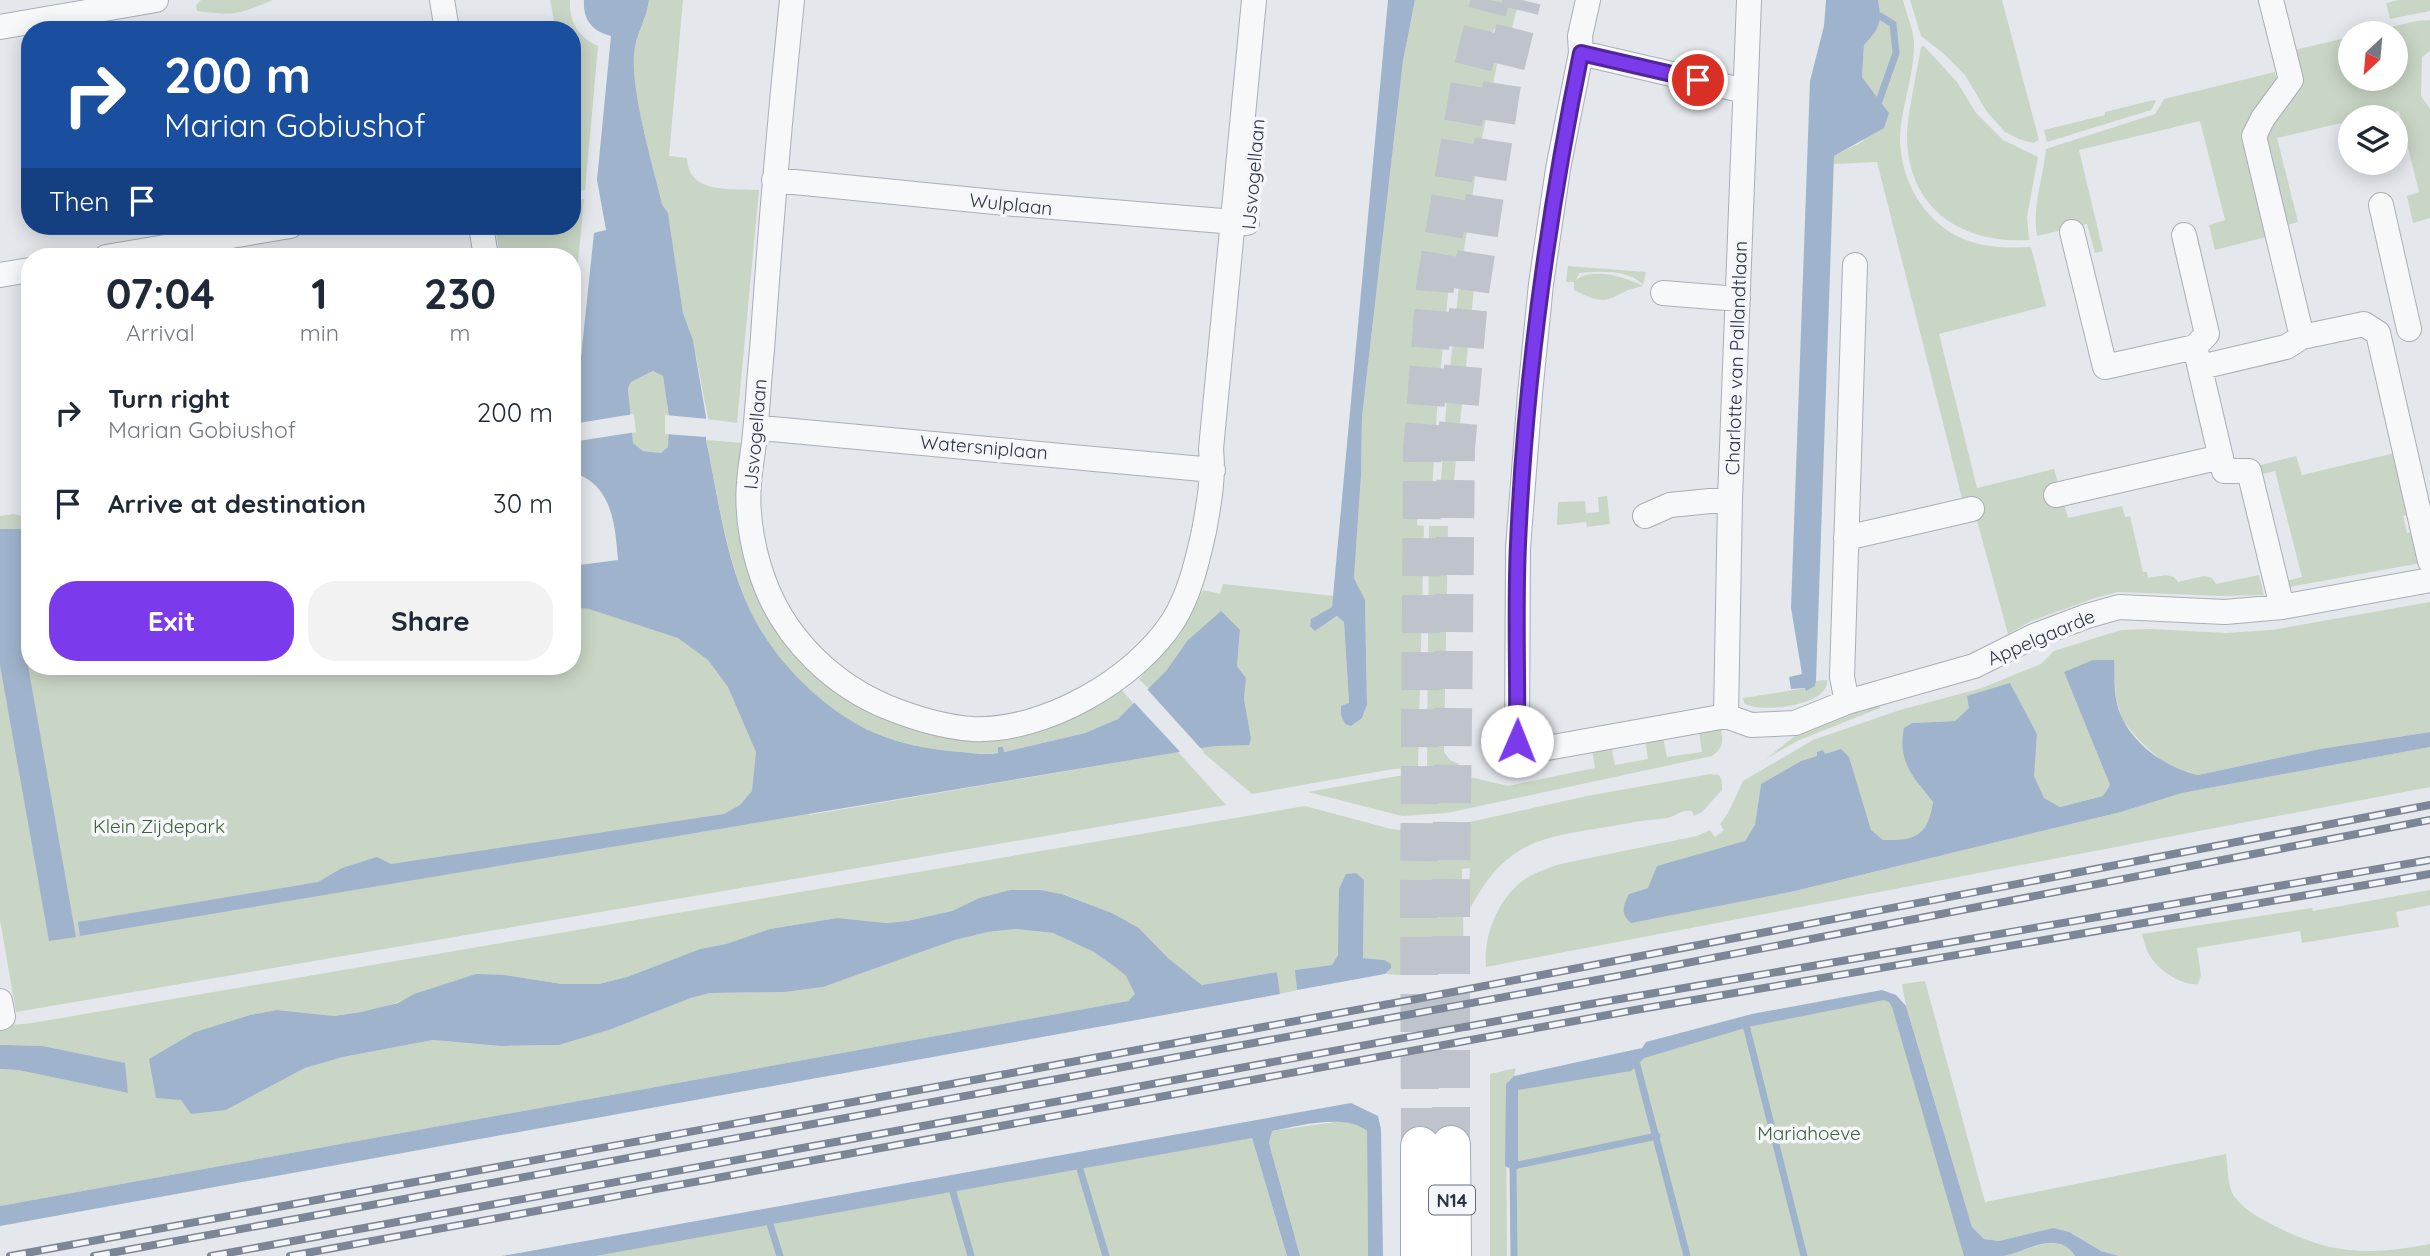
<!DOCTYPE html>
<style>
:root{--surface:#fff;--page:#f2f2f3;--text:#1f2937;--muted:#747a83;--accent:#7c3aed}
body{margin:0;font-family:Quicksand,sans-serif;background:var(--page);color:var(--text);height:100vh;display:flex;flex-direction:column;font-size:26px;white-space:nowrap}
*{box-sizing:border-box;margin:0}
p{font-size:23px;color:var(--muted)}
.icon{flex:none;width:38px;height:38px;fill:none;stroke:currentColor;stroke-width:2;stroke-linecap:round;stroke-linejoin:round}
.map{position:relative;flex:1;overflow:hidden}
.details{position:absolute;left:21px;top:248px;width:560px;height:427px;display:flex;flex-direction:column;background:var(--surface);border-radius:28px;box-shadow:0 4px 18px #0003}
.details>*{flex:none}
.guide{position:absolute;left:21px;top:21px;width:560px;height:214px;border-radius:28px;box-shadow:0 4px 18px #0003;background:#1a4fa0;color:#fff;overflow:hidden}
.needle{width:46px;rotate:206deg}
.tools{position:absolute;left:2338px;top:21px;display:grid;gap:14px}
.tools a{display:grid;place-items:center;width:70px;height:70px;border-radius:50%;background:var(--surface);box-shadow:0 4px 18px #0003;font-size:35px}
.pin{position:absolute;display:grid;place-items:center;width:60px;height:60px;color:#fff;margin:-30px;border:4px solid #fff;border-radius:50%;box-shadow:0 2px 7px #0007}
.me{position:absolute;width:77px;margin:-38px;rotate:1deg;stroke-linejoin:round;filter:drop-shadow(0 0 5px #0008)}
.turn{display:flex;align-items:center;gap:24px;height:147px;padding:0 28px;font-size:32px}
.turn .icon{width:91px;height:91px;stroke-width:2.5}
.turn b{display:block;font-size:49px;line-height:60px}
.then{display:flex;align-items:center;height:66px;padding:0 28px;background:#0003;gap:14px;font-size:26px}
.eta{display:flex;justify-content:space-evenly;align-items:center;height:119px;text-align:center}
.eta b{font-size:42px;font-weight:700;line-height:49px}
.action{display:flex;gap:14px;margin-top:auto;padding:14px 28px}
.action a{flex:1;height:80px;border-radius:28px;background:var(--accent);color:#fff;font-size:28px;font-weight:700;line-height:80px;text-align:center}
.action a+a{background:var(--page);color:var(--text)}
ul{padding:0;list-style:none}
li{display:flex;align-items:center;gap:21px;height:91px;padding:0 28px}
li div{flex:1}
li b{display:block;font-size:26px}
li em{font-style:normal}
.map>svg:first-child{display:block}
</style>
<div class="map">
<svg width="2430" height="1256" viewBox="0 0 2430 1256">
<rect width="100%" height="100%" fill="#e4e7ec"/>
<path fill="#c9d6c5" d="M201,0H273C240,14 233,16 197,11L196,5Z
M550,0H570C569,22 578,37 598,46L585,190L572,192V160L578,158L572,127V30H556Z
M649,0H683L669,156L687,158C688,195 732,188 759,190L737,423L708,419L693,340L683,313L668,213L662,204C653,165 628,84 635,47C638,31 647,17 649,0Z
M1415,0H1519L1511,32L1494,29L1490,42L1501,45L1479,153L1462,263L1447,261L1444,282L1449,284L1438,395L1431,507H1417V525L1424,526L1418,768L1393,769L1252,794L1199,749L1251,738L1244,699L1246,678L1237,666L1240,630L1187,641L1166,671L1149,689L1139,679L1179,635L1203,590L1220,594L1223,584L1334,596L1332,608L1312,619L1315,631L1338,616L1344,622L1349,704L1362,718L1367,705L1365,600L1354,578L1361,476L1362,417L1403,61Z
M1878,0H1903C1906,13 1913,28 1914,42C1915,74 1901,106 1900,138C1900,183 1928,229 1972,242C1991,248 2011,248 2031,247L2046,306L1939,334L1977,488L2054,469L2068,518L2122,506L2125,517L2130,516L2143,572H2147L2148,578L2166,575L2174,577L2178,582L2204,576L2212,578L2216,584L2259,575L2264,595L2222,596L2118,592L2095,598L2031,621L2008,634L1976,517L1963,502L1877,162L1834,164V156L1862,142L1889,113L1862,77L1864,45C1880,28 1881,23 1878,0Z
M1910,0H2002L2039,140L2033,143L2019,139L2005,132L1987,112L1965,75L1943,53L1921,36Z
M2399,0H2430V11L2390,19L2386,3Z
M2430,20V51L2422,57L2421,96L2430,109V218L2413,223L2407,196L2419,192L2399,111L2369,117H2350V121L2277,138L2298,222L2284,226L2264,131L2290,51L2350,37V79H2396V33H2365L2416,21Z
M1924,46L1957,82L1976,113L2003,140L2038,157L2027,217L2029,240C1963,244 1909,210 1907,139C1907,114 1917,73 1921,47Z
M2275,72L2278,85L2259,109L2270,236L2215,250L2209,225L2225,220L2200,121L2079,150L2103,251L2095,253L2087,224L2037,236C2032,205 2043,180 2046,149L2155,114L2164,99Z
M2153,100L2156,101L2151,110L2047,142L2044,130L2105,115V112Z
M584,199L572,326V257H500L495,226H572V201Z
M1568,266L1646,272L1643,285C1630,269 1598,271 1579,273L1576,280C1592,267 1626,277 1643,286C1608,293 1613,311 1574,290V282H1566Z
M1470,279L1475,280L1451,508H1439L1447,396L1459,285L1469,286Z
M653,371L663,376L669,417L668,447L661,453L643,451L633,443L628,388L631,382Z
M706,440L743,443L741,479L792,647L935,732L1121,689L1134,704L1118,719L1085,733L1004,752L998,748L999,753C986,754 974,753 961,752C931,750 896,743 868,730C819,707 773,659 750,610C726,559 718,495 706,440Z
M2395,453L2411,514L2403,516L2407,533L2415,531L2421,563L2289,587L2287,581L2302,577L2275,471L2259,475L2257,466L2296,456L2302,475Z
M1607,496L1610,524L1587,527L1586,522L1557,525L1558,502L1585,501L1586,513L1599,512L1598,497Z
M14,514L30,518V667H572V581L693,619L809,815L1178,752L1226,805L16,1012L0,920V516Z
M1429,526H1448L1444,752L1450,760L1459,764V768H1427Z
M2430,602V732L2320,749L2198,775L2165,764L2139,740L2123,721L2116,699L2114,660L2064,672L2110,785L2103,796L2060,807L2044,798L2033,776L2037,734L2010,683L1969,708L1955,721L1912,723L1918,784L1933,802C1928,836 1916,840 1883,841L1871,830L1864,812L1823,751L1817,752V756L1801,761L1761,784L1755,826L1745,841L1648,888L1629,894L1732,902L1795,891L2121,812L2182,793L2430,747V787L1486,967C1483,936 1498,898 1525,879C1536,872 1548,868 1560,864L1697,836L1710,830L1715,837L1724,830L1720,824L1728,813L1743,781L1813,740L1900,710L1982,688L2041,664L2054,651L2121,630L2151,629L2226,633L2272,630Z
M1827,680C1830,706 1760,714 1744,703L1743,698L1806,688L1815,686L1816,681Z
M1878,702L1880,708L1797,741L1766,759L1796,735Z
M1721,728C1723,740 1724,748 1712,756L1447,813L1402,816L1308,792L1398,776H1466L1508,786L1595,768L1592,749L1611,746L1615,765L1648,759L1645,740L1663,737L1667,757L1702,752L1699,732Z
M1710,774L1719,775L1722,781V790L1702,812L1694,816L1692,811C1682,809 1676,816 1667,818C1656,820 1645,820 1635,822C1552,838 1509,830 1467,915L1470,868L1462,869L1464,964L1398,975L1385,974L1391,968L1383,960L1363,958L1364,880L1335,962L1332,965L1296,970L1297,990L1280,994L1277,972L1202,985L1168,958L1139,928L1112,913L1063,894L1041,890H1010L979,898L952,911L907,921L887,923L837,918L770,929L726,944L700,949L627,977L599,984H562L505,975L454,981L379,1009L334,1016L277,1010L250,1015L195,1032L181,1100L226,1110L305,1068L343,1057L433,1040L500,1046L559,1045L609,1030L691,998L710,993L785,992L823,987L955,940L988,932L1015,929L1053,933L1094,952L1115,967L1126,976L1136,994L1128,1001L0,1206V1069L18,1070L128,1093L124,1063L43,1046L0,1045V1026L32,1023L1305,806L1391,829L1414,831L1447,827L1587,796Z
M2430,890V905L2396,912L2399,927L2302,943L2300,931L2197,948L2201,975L2198,984C2182,986 2158,970 2150,956C2146,950 2144,941 2142,934L2312,908L2313,911Z
M1925,981L1985,1202L2226,1154C2228,1166 2227,1186 2234,1196C2244,1210 2258,1217 2273,1225C2329,1254 2368,1256 2430,1244V1256H2119L2101,1251L2053,1228L1999,1241L1984,1239L1972,1227L1906,1006L1902,984Z
M1880,995L1899,1004L1973,1256H1514L1510,1090L1759,1018Z
M1516,1068L1514,1076L1506,1084L1507,1256H1490V1074Z
M1342,1121L1360,1125L1367,1131L1368,1256H1300L1269,1143L1272,1131Z
M1252,1138L1287,1256H550L1200,1146Z
M2054,1241L2067,1245L2075,1256H2002Z"/>
<path fill="#9fb4cc" fill-rule="evenodd" d="M584,0H649C647,17 638,31 635,47C628,84 653,165 662,204L668,213L683,313L693,340L706,417V440C718,496 725,558 750,610C773,659 819,706 868,730C896,743 930,750 961,752C973,753 986,755 998,753V747H1003L1004,752L1085,733L1118,719L1166,671L1187,641L1221,611L1240,630L1237,666L1246,678L1244,699L1251,738L1249,745L1215,746L80,936L78,922L318,882L342,868L377,857L391,864L724,814L740,805L752,791L756,752L728,687L708,660L678,638L589,609L572,607V566L618,560C615,523 612,484 572,472V443L594,233L606,230L597,180L611,36C592,31 583,20 584,0ZM653,371L663,376L669,417L668,447L661,453L643,451L633,443L628,388L631,382Z
M1388,0H1415L1403,61L1362,417L1361,476L1354,578L1365,600L1367,705L1362,718L1351,726L1345,724L1341,715V706L1349,703L1344,622L1337,616L1315,631L1310,626L1311,619L1332,607Z
M1826,0H1878C1882,23 1880,28 1864,45L1862,77L1889,113L1884,128L1834,156L1816,681L1815,686L1806,691L1805,688L1791,689L1789,677L1802,674L1791,608L1810,81L1824,26Z
M0,529H21L30,533V655L27,660L76,937L49,941L0,665Z
M2093,660H2114C2115,673 2114,687 2116,699C2123,738 2162,767 2198,775L2320,749L2430,732V747L2182,793L2121,812L1795,891L1631,923C1620,913 1623,906 1629,894L1648,888L1657,866L1745,841L1755,825L1761,784L1801,761L1817,756V752L1823,750L1825,754L1841,749L1849,757L1871,830L1883,840C1915,841 1928,836 1933,802C1913,777 1897,761 1904,728L1912,723L1955,721L1969,708L1967,696L2010,683L2037,734L2034,776L2044,798L2060,807L2103,796L2110,785L2064,672Z
M1356,873L1364,880L1363,958L1384,960L1391,964V968L1385,974L1297,990L1295,970L1332,965L1338,955L1339,889L1346,874Z
M1010,890H1041L1062,894L1112,913L1139,928L1168,958L1202,985L1277,972L1280,994L0,1226V1206L1128,1001L1135,994L1126,976L1115,967L1094,952L1053,933L1015,929L988,932L955,940L823,987L785,992L710,993L691,998L609,1030L559,1045L500,1046L433,1040L343,1057L305,1068L226,1110L191,1114L181,1100L156,1098L149,1059L195,1032L250,1015L277,1010L334,1016L361,1012L398,1003L414,994L476,974L505,975L562,984H599L627,977L700,949L726,944L770,929L837,918L887,923L907,921L952,911L979,898Z
M1882,990L1896,995L1906,1006L1972,1227L1984,1239L1999,1241L2053,1228L2069,1232L2101,1251L2119,1256H2075C2058,1229 2028,1251 2003,1256C1991,1256 1976,1256 1964,1256L1892,1007L1889,1002L1884,1000L1752,1026L1644,1058L1631,1071L1518,1090V1169L1513,1170L1505,1166L1506,1084L1514,1076L1642,1048L1646,1042L1752,1014Z
M7,1045L43,1046L125,1063L128,1093L18,1070L0,1069V1045Z
M1351,1103L1378,1116L1381,1129L1383,1256H1368L1367,1131C1346,1113 1298,1126 1272,1131L1269,1143L1300,1256H1287L1252,1138L595,1256H502Z"/>
<path fill="#e4e7ec" d="M634,414L636,432L572,442V424Z
M665,415L708,419L706,437L665,434Z
M1146,688L1204,752L1183,755L1133,701Z"/>
<g fill="none" stroke-linecap="round" stroke-linejoin="round">
<path stroke="#9fb4cc" stroke-width="7" d="M1879,101L1896,53L1893,24L1880,16
M1746,1025L1804,1256
M1637,1065L1687,1256
M1080,1169L1106,1256
M953,1192L971,1256
M770,1224L780,1256
M1514,1256L1513,1166L1657,1136"/>
<path stroke="#bfc3cb" stroke-width="38" stroke-dasharray="38 19" stroke-linecap="butt" d="M1451,1145V897L1456,448L1469,299L1503,77L1522,0
M1420,1146L1419,896L1422,452L1435,287L1472,72L1490,0"/>
<defs>
<path id="minor" d="M442,0L447,30
M792,0C780,116 770,233 762,350C759,377 758,405 755,432C754,449 750,466 749,483C746,517 754,557 767,589C789,642 834,685 887,707C914,718 943,727 973,729C1044,732 1135,680 1173,621C1190,594 1197,562 1204,531C1209,503 1214,477 1211,449L1254,0
M1588,0L1580,36L1581,53L1558,169L1541,284L1530,394L1518,548L1517,741L1536,750L1726,716
M1749,0L1730,499L1726,716L1751,725L1795,723L1847,702L1974,666L2034,636L2087,616L2119,607L2225,612L2282,607L2430,580
M2271,0L2291,80L2263,118L2254,136L2302,337L2364,324L2378,333L2430,561
M0,27L156,0
M1581,53L1745,91
M774,180L1015,204L1247,223
M2381,205L2409,329
M481,226L486,257
M2072,232L2105,367L2195,347L2224,471H2249L2282,607
M2184,235L2207,334L2195,347
M106,257L290,226
M0,275L30,270
M1663,293L1738,299
M2201,367L2286,347L2302,337
M756,430L772,429L1213,470
M2056,495L2221,457
M1645,516L1670,505L1730,499
M1846,538L1972,509
M1847,702L1842,677L1855,265
M0,1001L3,1017L0,1018"/>
<path id="primary" d="M1451,1145L1452,1256
M1420,1146V1256"/>
</defs>
<use href="#minor" stroke="#a9aeb7" stroke-width="26"/>
<use href="#primary" stroke="#a3abb8" stroke-width="40"/>
<use href="#minor" stroke="#f7f8fa" stroke-width="24"/>
<use href="#primary" stroke="#fff" stroke-width="38"/>
<defs>
<path id="rail" d="M10,1256L1411,1000L2430,805
M94,1256L1624,975L2430,820
M211,1256L1585,1005L2430,860
M290,1256L1635,1010L2430,874"/>
</defs>
<use href="#rail" stroke="#7d8696" stroke-width="8"/>
<use href="#rail" stroke="#f4f6f9" stroke-width="5" stroke-dasharray="16" stroke-linecap="butt"/>
</g>
<g fill="none" stroke-linecap="round" stroke-linejoin="round">
<defs>
<path id="route" d="M1517,741C1518,676 1515,609 1518,544C1525,379 1548,215 1581,53L1698,80"/>
</defs>
<use href="#route" stroke="#51269a" stroke-width="18"/>
<use href="#route" stroke="#7c3aed" stroke-width="12"/>
</g>
<g text-anchor="middle" dominant-baseline="central" stroke-width="7" stroke-linejoin="round" paint-order="stroke">
<rect fill="#f4f6f9" stroke="#676e7b" stroke-width="2" x="1429" y="1185.5" width="46" height="29" rx="5"/>
<g font-size="18" font-weight="bold" fill="#2b3445">
<text x="1452" y="1200">N14</text>
</g>
<g font-size="19" fill="#2b3445" stroke="#f4f6f9">
<text transform="translate(1253 174) rotate(-85)">IJsvogellaan</text>
<text transform="translate(1011 204) rotate(6)">Wulplaan</text>
<text transform="translate(1736 358) rotate(-88)">Charlotte van Pallandtlaan</text>
<text transform="translate(755 434) rotate(-85)">IJsvogellaan</text>
<text transform="translate(984 447) rotate(5)">Watersniplaan</text>
<text transform="translate(2041 637) rotate(-23)">Appelgaarde</text>
</g>
<g font-size="19" fill="#3f6138" stroke="#f4f6f9">
<text x="159" y="826">Klein Zijdepark</text>
<text x="1809" y="1133">Mariahoeve</text>
</g>
</g>
</svg>
<div class="tools">
<a><svg class="needle" viewBox="-14 -14 28 28"><path d="M0-13l5 13h-10z" fill="#e53935"/><path d="M0 13l5-13h-10z" fill="#747a83"/></svg></a>
<a><svg class="icon" aria-label="layers" viewBox="0 0 24 24"><path d="M12 4l9 5-9 5-9-5zM3 14l9 5 9-5"/></svg></a>
</div>
<div class="pin" style="left:1698px;top:80px;background:#d93025"><svg class="icon" aria-label="arrive" viewBox="0 0 24 24"><path d="M6 21V4h12l-3 4 3 4H6"/></svg></div>
<svg class="me" style="left:1517px;top:741px" viewBox="-20 -20 40 40"><circle r="19" fill="#fff"/><path d="M0-13L10 11 0 6-10 11z" fill="#7c3aed"/></svg>
<div class="guide">
<div class="turn"><svg class="icon" aria-label="right" viewBox="0 0 24 24"><path d="M7 20v-9h11M14 6l5 5-5 5"/></svg><div><b>200 m</b>Marian Gobiushof</div></div>
<div class="then">Then<svg class="icon" aria-label="arrive" viewBox="0 0 24 24"><path d="M6 21V4h12l-3 4 3 4H6"/></svg></div>
</div>
<section class="details">
<div class="eta">
<div><b>07:04</b><p>Arrival</p></div>
<div><b>1</b><p>min</p></div>
<div><b>230</b><p>m</p></div>
</div>
<ul>
<li><svg class="icon" aria-label="right" viewBox="0 0 24 24"><path d="M7 20v-9h11M14 6l5 5-5 5"/></svg><div><b>Turn right</b><p>Marian Gobiushof</p></div><em>200 m</em></li>
<li><svg class="icon" aria-label="arrive" viewBox="0 0 24 24"><path d="M6 21V4h12l-3 4 3 4H6"/></svg><div><b>Arrive at destination</b></div><em>30 m</em></li>
</ul>
<div class="action"><a>Exit</a><a>Share</a></div>
</section>
</div>
